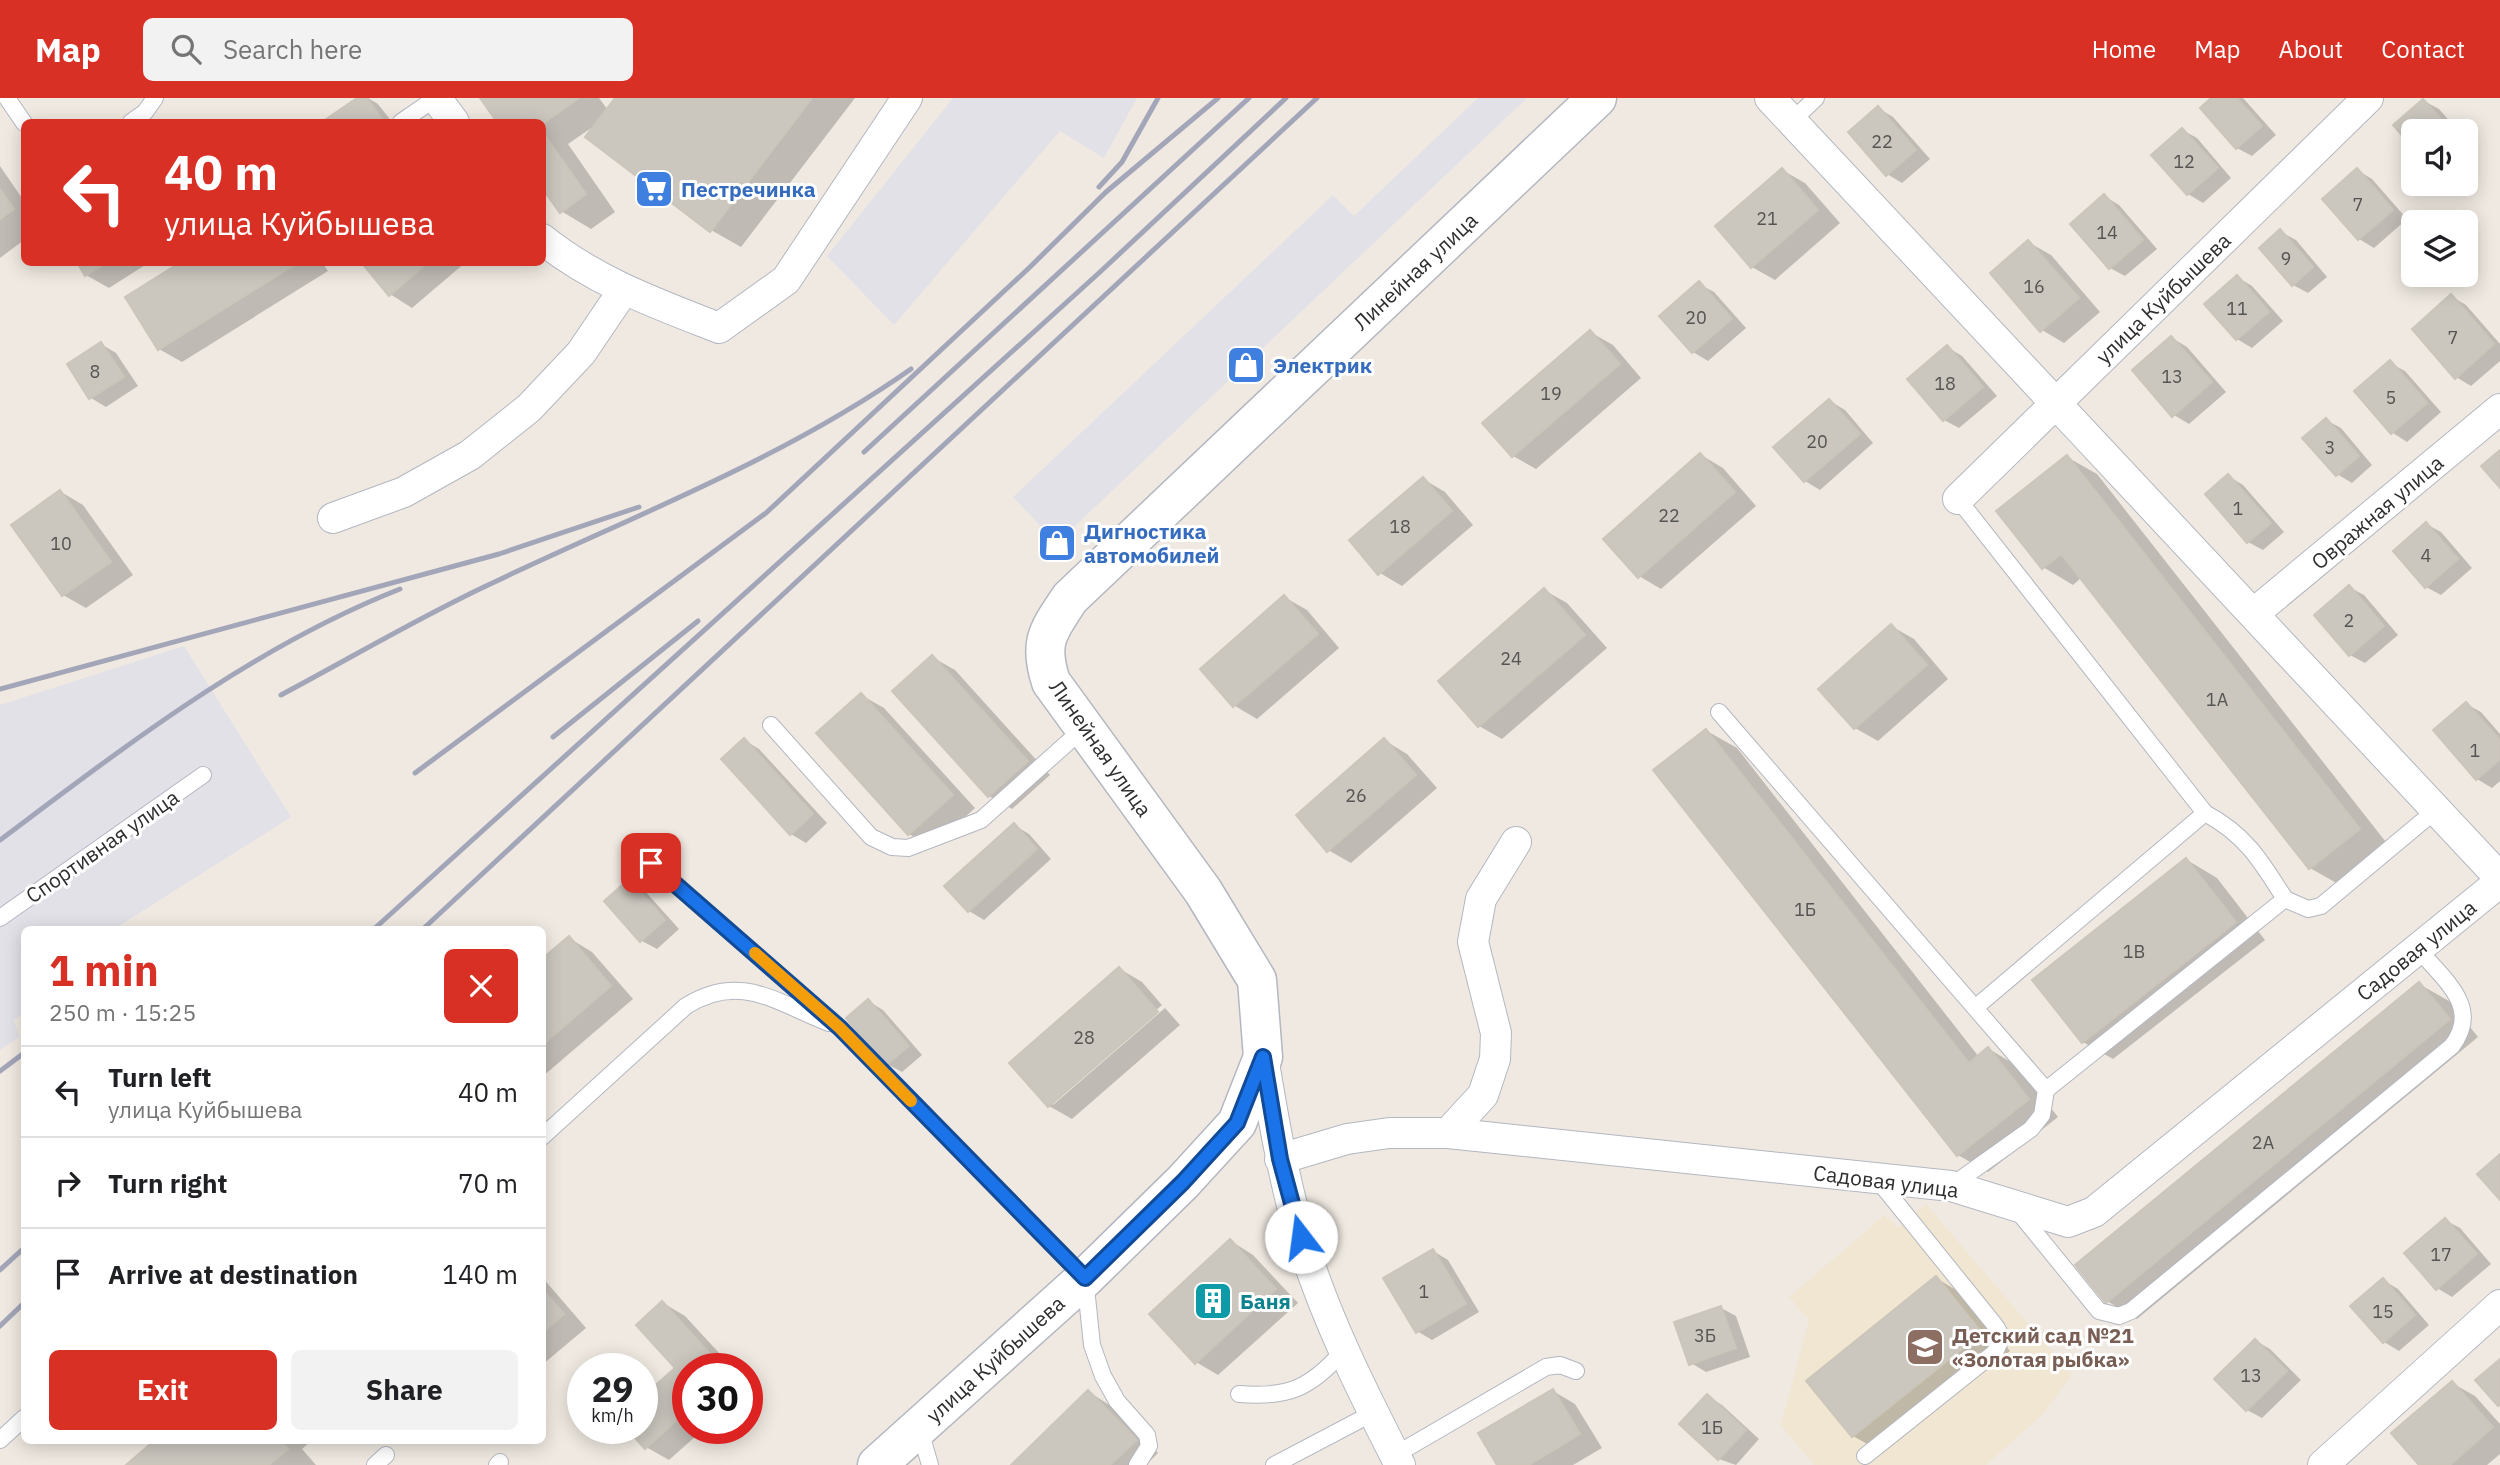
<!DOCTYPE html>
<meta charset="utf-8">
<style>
:root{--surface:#fff;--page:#f2f2f2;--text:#202124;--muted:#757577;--line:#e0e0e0;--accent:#d93025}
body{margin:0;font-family:"IBM Plex Sans",sans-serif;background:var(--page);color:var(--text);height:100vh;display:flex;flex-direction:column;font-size:26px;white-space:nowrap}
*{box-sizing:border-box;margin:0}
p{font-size:23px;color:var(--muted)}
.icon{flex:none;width:38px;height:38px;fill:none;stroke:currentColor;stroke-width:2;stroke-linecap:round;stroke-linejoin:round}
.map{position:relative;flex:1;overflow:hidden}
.sheet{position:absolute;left:21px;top:828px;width:525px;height:518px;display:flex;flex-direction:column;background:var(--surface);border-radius:10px;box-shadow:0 4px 18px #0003}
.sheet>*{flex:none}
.guide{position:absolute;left:21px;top:21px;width:525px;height:147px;border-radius:10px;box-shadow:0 4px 18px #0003;background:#d93025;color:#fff;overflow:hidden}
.buttons{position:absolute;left:2401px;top:21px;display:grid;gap:14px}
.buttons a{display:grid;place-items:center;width:77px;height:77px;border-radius:10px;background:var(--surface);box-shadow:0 4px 18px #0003;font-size:35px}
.speed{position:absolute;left:567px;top:1255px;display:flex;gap:14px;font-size:35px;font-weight:700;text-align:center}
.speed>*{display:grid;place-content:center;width:91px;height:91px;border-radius:50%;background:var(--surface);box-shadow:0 4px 18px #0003;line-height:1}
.speed small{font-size:18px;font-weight:400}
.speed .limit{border:10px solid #d22;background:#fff;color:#111}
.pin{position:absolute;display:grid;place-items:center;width:60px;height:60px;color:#fff;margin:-30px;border-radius:14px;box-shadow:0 4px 10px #0006}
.me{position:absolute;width:77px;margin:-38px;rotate:345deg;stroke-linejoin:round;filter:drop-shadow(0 0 5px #0008)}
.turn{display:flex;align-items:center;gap:24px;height:147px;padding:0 28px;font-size:32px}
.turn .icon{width:91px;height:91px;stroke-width:2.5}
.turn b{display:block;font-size:49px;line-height:60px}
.round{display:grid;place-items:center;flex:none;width:74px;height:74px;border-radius:10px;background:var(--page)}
.headline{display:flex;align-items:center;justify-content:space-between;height:119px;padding:0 28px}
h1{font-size:42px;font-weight:800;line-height:52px;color:var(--accent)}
.action{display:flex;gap:14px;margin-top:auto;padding:14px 28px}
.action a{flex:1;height:80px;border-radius:10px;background:var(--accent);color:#fff;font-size:28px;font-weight:800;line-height:80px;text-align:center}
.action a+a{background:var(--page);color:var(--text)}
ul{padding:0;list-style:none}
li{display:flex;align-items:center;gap:21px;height:91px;padding:0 28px;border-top:2px solid var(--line)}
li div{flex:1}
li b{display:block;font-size:26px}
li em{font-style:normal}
header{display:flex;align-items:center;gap:42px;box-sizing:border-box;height:98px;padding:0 35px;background:var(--accent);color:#fff}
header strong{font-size:33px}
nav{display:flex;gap:38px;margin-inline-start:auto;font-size:24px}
.search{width:490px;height:63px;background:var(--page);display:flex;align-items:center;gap:18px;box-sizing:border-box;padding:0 24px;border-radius:10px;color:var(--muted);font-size:26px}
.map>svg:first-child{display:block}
</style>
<header>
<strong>Map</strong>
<div class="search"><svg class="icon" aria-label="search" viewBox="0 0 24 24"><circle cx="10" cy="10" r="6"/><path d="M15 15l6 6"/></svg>Search here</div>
<nav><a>Home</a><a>Map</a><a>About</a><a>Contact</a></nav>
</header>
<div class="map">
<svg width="2500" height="1367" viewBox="0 0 2500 1367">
<rect width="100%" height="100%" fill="#efe9e1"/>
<path fill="#e3e1e8" d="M953,0H1137L1104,60L1060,33L894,227L827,158Z
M1478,0H1527L1057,445L1013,399L1333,97L1354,118Z
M184,548L291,719L114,831H24V915L14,922L19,939L0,952V607Z"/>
<path fill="#f0e6d1" d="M1926,1106L2072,1277L2043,1316L1986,1367H1814L1781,1327L1809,1222L1789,1199L1885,1117L1897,1130Z"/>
<path fill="#0003" d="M360,0H368L378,6L392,24H325Z
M482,0H599L608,12L617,0H855L741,149L711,132L597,26L568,46L615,114L591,131L561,113L542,87V24H499Z
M2214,0H2243L2276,37L2252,58L2237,50Z
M2424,3L2439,11L2458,33H2413V47L2396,27Z
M1878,10L1893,19L1930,61L1902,85L1887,76Z
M2182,32L2197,40L2231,80L2203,105L2188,96Z
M2466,42L2473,51L2466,58Z
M0,68L24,103V142L0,160Z
M1782,72L1805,85L1840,125L1775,182L1752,169Z
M2357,72L2372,81L2407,121L2374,150L2359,141L2325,101Z
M2104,98L2119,107L2157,151L2125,178L2110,170Z
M2281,134L2296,142L2327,179L2308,195L2293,187Z
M2028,144L2051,157L2100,214L2064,245L2042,232Z
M79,164H150L109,190L86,177Z
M184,164H322L328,173L182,264L159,251Z
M363,164H466L412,210L390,196Z
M2237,179L2252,188L2283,223L2252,250L2237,241L2207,206Z
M1699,186L1714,194L1746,230L1708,263L1693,254Z
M2451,198L2466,207L2500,246V263L2471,288L2456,279Z
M1590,234L1613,247L1641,280L1536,371L1513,358L1485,325Z
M2172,240L2187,249L2226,294L2189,326L2174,317Z
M101,246L116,255L138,288L106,309L91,300L69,267Z
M1947,249L1962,258L1997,298L1959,330L1944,322Z
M2390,265L2405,273L2441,314L2407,344L2393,335L2357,293Z
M1830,303L1845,312L1873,345L1820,392L1805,383Z
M2326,322L2341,330L2372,367L2352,385L2337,376Z
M1701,357L1723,370L1756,408L1661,491L1639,478Z
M2067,359L2097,376L2389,748L2340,787L2310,770L2082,479L2073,487L2043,469Z
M2228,378L2243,387L2284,434L2263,452L2248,444Z
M1423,381L1445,394L1473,427L1402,488L1380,475Z
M61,394L83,407L133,477L86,510L63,497Z
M2426,426L2441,434L2472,470L2441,497L2426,489Z
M2349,489L2364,497L2398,537L2365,565L2350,557L2316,517Z
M1544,492L1567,505L1607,550L1502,641L1479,628L1440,583Z
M1284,499L1307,512L1339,550L1257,621L1235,608L1202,571Z
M1891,528L1914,541L1948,581L1878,643L1855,630L1820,591Z
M932,559L955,572L1050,677L1012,711L989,698Z
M861,597L884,610L975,710L932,749L909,736Z
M2466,606L2481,614L2500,636V683L2492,690L2477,681Z
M1707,633L1737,650L1979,959L1989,951L2019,969L2058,1019L1988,1074L1958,1057Z
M744,642L759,651L827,725L806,745L791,736Z
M1384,642L1407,656L1437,690L1351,765L1328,752Z
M1014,727L1029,736L1051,761L984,822L969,813Z
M2187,762L2217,780L2265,842L2113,961L2083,944Z
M629,783L644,792L679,831L657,851L642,843L606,804Z
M569,840L592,854L633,901L542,979V863Z
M1120,871L1142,884L1162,907L1053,1002V1007L1165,910L1180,927L1072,1021L1049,1008Z
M2419,886L2449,903L2478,939L2137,1221L2107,1203Z
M868,903L883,912L922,957L902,974L887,966Z
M2445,1122L2460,1130L2491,1166L2452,1199L2437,1190Z
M1231,1143L1253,1157L1298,1205L1218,1277L1196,1264Z
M1433,1153L1448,1162L1479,1214L1432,1242L1417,1233Z
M542,1179L586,1230L542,1267Z
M1936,1180L1966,1198L2010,1253L1883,1355L1853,1338L1809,1283Z
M2383,1182L2398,1191L2429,1227L2399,1253L2384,1244Z
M663,1205L685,1218L733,1270H688V1330H705L669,1362L646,1349L629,1330H642L677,1270Z
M1721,1210L1736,1218L1750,1259L1706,1274L1691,1265Z
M2256,1243L2270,1251L2301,1282L2262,1320L2247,1312Z
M2452,1285L2475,1298L2500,1326V1356L2487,1367H2421Z
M1553,1293L1575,1306L1602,1350L1573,1367H1499Z
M1089,1294L1111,1308L1158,1355L1146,1367H1014Z
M1707,1298L1722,1307L1759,1341L1736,1367L1719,1361Z
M158,1342H312L302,1351L316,1367H129Z"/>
<path fill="#cbc7bf" stroke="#cbc5ba" stroke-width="2" d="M357,0H367L384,24H322Z
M480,0H579L542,26L497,24Z
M615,0H812L710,134L585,39Z
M2211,0H2237L2262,28L2236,51L2200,10Z
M2423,1L2452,33H2413V50L2393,27Z
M1878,8L1916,52L1886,78L1848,34Z
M2182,30L2218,70L2187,97L2151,57Z
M542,33L586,96L560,115L542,90Z
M1782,70L1818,112L1751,170L1715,128Z
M2357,70L2393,112L2358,142L2322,101Z
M0,91L14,111L0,121Z
M2104,96L2143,142L2109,171L2070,126Z
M2280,131L2313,169L2292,188L2259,150Z
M2028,142L2079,200L2040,234L1990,175Z
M77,164H107L85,178Z
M181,164H299L158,252L125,199Z
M361,164H428L389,198Z
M2237,177L2269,214L2236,242L2204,206Z
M1699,183L1732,221L1692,255L1659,218Z
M2451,196L2494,246L2455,281L2412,231Z
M1590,232L1620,266L1512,359L1482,325Z
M2171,238L2212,284L2172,319L2132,272Z
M101,244L124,279L89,301L67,266Z
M1947,247L1983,289L1943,323L1907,281Z
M2390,262L2427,305L2391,336L2354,293Z
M1829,301L1860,336L1804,384L1773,349Z
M2326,320L2359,358L2336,378L2302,340Z
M2500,352V390L2481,368Z
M1700,355L1735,394L1638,480L1603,441Z
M2067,357L2360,731L2309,771L2061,456L2042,471L1996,413Z
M2228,376L2271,425L2247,445L2205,396Z
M1423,379L1452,413L1378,477L1349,442Z
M60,392L111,464L62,498L11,427Z
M2426,424L2458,461L2425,490L2393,453Z
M2349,487L2384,528L2349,558L2314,517Z
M1544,490L1585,537L1478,629L1438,583Z
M1284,497L1318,536L1233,609L1200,571Z
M1891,526L1927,567L1854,631L1818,591Z
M932,557L1028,663L988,699L892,593Z
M861,595L953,697L908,737L816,635Z
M2466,604L2500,642V661L2476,682L2433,632Z
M1706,631L1969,965L1988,949L2029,1001L1957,1058L1653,672Z
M744,640L813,716L790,737L721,661Z
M1384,640L1416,677L1327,754L1296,717Z
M1014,725L1037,751L968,814L944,788Z
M2186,760L2236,824L2082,945L2032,882Z
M629,781L665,822L640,844L604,803Z
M569,838L611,888L542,947V861Z
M1119,869L1158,914L1048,1009L1009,965Z
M2419,884L2450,921L2106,1205L2075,1167Z
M868,901L909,948L886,967L846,920Z
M2500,1056V1102L2477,1076Z
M2445,1120L2477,1156L2436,1192L2404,1155Z
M1230,1141L1276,1191L1195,1266L1149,1216Z
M1433,1151L1466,1206L1416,1235L1383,1180Z
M1936,1178L1982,1235L1852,1339L1806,1283Z
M2383,1180L2415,1217L2383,1245L2350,1208Z
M542,1191L564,1216L542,1235Z
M662,1203L723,1270H688V1312L645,1351L626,1330H642V1299L675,1270L636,1227Z
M1721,1208L1736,1250L1689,1267L1674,1224Z
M2255,1241L2287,1273L2246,1313L2214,1281Z
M2500,1261V1307L2498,1308L2475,1282Z
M2452,1283L2493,1329L2450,1367H2419L2391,1335Z
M1553,1291L1580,1336L1529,1367H1497L1478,1335Z
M1088,1292L1137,1342L1110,1367H1011Z
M1707,1296L1746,1332L1718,1362L1679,1326Z
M155,1342H281L288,1351L269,1367H126Z"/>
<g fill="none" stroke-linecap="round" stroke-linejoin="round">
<defs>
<path id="service" d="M7,0L24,25
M1792,23L1816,0
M131,24L145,14L155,0
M401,24L436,0
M1958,401L2205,715C2246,737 2261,763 2285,801
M1719,614L2046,992
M771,627L871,739L892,749L908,750L981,722L1084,630
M651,765L840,930L1085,1180L1092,1247L1103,1278L1117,1303L1147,1337L1149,1348L1137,1367
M0,820L203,677
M1976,909L2205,715
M542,1039L686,908C740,874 775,904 829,925
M1951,1088L2031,1031L2042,1017L2046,992L2285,801L2308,811L2321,808L2436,712
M2016,1111L2099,1213L2119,1218L2131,1213L2452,948C2482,909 2443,881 2418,851
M1239,1296C1288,1300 1311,1290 1343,1253
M919,1329L930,1367
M0,1342L24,1320
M1395,1357L1546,1269L1560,1267L1576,1273
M1865,1358L1994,1255C2002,1243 2003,1237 1994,1226L1877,1081
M375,1367L386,1357
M497,1367L500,1364
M1274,1367L1373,1315"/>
<path id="minor" d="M436,0L454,24
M1770,0L2500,780
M542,141C596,184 655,205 719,230L786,182L907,0
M1958,401L2368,0
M333,420L404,394L470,357L529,310L581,255L623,193
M2253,516L2500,311
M1263,959C1273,1019 1283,1078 1300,1137C1324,1217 1362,1293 1400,1367
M1448,1035L1483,997L1495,961L1496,935L1473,844L1481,801L1516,744
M1280,1061L1347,1041L1389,1035H1448L1951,1088L2068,1124L2094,1114L2500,784
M2323,1367L2500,1207"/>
<path id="tertiary" d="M877,1367L1085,1180L1183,1084L1237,1025L1263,959L1257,882L1203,793L1051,584C1038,544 1048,533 1070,500L1597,0"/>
</defs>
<use href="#service" stroke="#b4b7c1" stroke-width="18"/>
<use href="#minor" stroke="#b4b7c1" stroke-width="32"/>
<use href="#tertiary" stroke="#b4b7c1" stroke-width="41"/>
<use href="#service" stroke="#fff" stroke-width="16"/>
<use href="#minor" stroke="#fff" stroke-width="30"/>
<use href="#tertiary" stroke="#fff" stroke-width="38"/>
<path stroke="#a3a6b8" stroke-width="5" d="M1099,89L1122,64L1158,0
M864,354L1249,0
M0,591L499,456L639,409
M281,597C349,561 416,521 486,488C630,419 780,363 911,271
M553,639L698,523
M415,675L766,415L1030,169L1106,94L1218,0
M0,742C127,647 251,550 400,491
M374,831L1100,174L1286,0
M423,831L1317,0
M0,973L24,955
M0,1172L24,1150
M0,1228L24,1205"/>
</g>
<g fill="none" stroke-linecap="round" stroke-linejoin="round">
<defs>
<path id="route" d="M651,765L840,930L1085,1180L1183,1084L1237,1025L1263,959L1280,1061L1301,1139"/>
</defs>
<use href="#route" stroke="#114b97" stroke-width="18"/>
<use href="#route" stroke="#1a73e8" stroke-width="12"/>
<path stroke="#f59e0b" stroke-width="12" d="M755,855L840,930L911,1003"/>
</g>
<defs>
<symbol id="supermarket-square" viewBox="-11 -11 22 22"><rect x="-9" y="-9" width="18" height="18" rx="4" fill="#3f7fe0" stroke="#fff"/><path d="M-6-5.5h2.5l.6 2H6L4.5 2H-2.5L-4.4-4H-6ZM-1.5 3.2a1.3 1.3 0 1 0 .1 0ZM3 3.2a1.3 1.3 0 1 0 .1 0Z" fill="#fff"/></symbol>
<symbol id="shop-square" viewBox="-11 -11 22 22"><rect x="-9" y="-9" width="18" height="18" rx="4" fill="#3f7fe0" stroke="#fff"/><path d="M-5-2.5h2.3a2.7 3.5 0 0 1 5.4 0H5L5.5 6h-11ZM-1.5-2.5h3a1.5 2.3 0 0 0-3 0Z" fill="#fff"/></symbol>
<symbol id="building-square" viewBox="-11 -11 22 22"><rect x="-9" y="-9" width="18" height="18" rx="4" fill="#0f9aa8" stroke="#fff"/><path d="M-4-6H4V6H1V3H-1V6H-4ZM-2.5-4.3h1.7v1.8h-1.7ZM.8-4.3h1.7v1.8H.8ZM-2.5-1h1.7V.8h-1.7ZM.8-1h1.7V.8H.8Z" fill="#fff"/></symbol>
<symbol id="school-square" viewBox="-11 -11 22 22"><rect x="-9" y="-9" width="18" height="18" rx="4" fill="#8d6e63" stroke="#fff"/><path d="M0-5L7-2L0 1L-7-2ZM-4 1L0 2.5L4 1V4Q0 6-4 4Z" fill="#fff"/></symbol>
</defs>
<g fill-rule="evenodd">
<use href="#supermarket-square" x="632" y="69" width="44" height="44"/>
<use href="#shop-square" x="1224" y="245" width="44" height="44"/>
<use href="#shop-square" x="1035" y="423" width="44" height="44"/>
<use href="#building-square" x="1191" y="1181" width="44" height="44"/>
<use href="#school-square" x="1903" y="1227" width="44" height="44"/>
</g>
<g text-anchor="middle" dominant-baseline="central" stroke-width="6" stroke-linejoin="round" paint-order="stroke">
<g font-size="18" fill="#555452">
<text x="1882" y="43">22</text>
<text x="2184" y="63">12</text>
<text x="2358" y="106">7</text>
<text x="1767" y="120">21</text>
<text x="2107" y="134">14</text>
<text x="2286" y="160">9</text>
<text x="2034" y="188">16</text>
<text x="2237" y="210">11</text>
<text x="1696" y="219">20</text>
<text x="2453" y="239">7</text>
<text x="95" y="273">8</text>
<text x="2172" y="278">13</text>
<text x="1945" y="285">18</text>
<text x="1551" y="295">19</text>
<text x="2391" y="299">5</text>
<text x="1817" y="343">20</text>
<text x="2330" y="349">3</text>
<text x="2238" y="410">1</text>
<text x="1669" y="417">22</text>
<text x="1400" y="428">18</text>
<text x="61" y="445">10</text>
<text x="2426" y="457">4</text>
<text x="2349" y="522">2</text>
<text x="1511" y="560">24</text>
<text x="2217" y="601">1А</text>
<text x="2475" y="652">1</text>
<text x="1356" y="697">26</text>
<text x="1805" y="811">1Б</text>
<text x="2134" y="853">1В</text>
<text x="1084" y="939">28</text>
<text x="2263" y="1044">2А</text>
<text x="2441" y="1156">17</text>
<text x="1424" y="1193">1</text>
<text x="2383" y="1213">15</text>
<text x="1705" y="1237">3Б</text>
<text x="2251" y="1277">13</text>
<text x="1712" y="1329">1Б</text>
</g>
<g font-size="21" font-weight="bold" fill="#366cbe" stroke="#fff" text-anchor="start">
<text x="681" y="91">Пестречинка</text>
<text x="1273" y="267">Электрик</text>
<text x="1084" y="433">Дигностика<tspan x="1084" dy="24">автомобилей</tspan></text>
</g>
<g font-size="21" fill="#2e2e2e" stroke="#fff">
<text transform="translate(1415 173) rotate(-43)">Линейная улица</text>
<text transform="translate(2163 200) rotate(-44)">улица Куйбышева</text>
<text transform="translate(2377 414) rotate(-40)">Овражная улица</text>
<text transform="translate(1101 650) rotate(55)">Линейная улица</text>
<text transform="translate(102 748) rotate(-35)">Спортивная улица</text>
<text transform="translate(2416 852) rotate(-39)">Садовая улица</text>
<text transform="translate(1886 1083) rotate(7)">Садовая улица</text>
<text transform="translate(995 1261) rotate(-42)">улица Куйбышева</text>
</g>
<g font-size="21" font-weight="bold" fill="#0d838f" stroke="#fff" text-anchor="start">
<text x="1240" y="1203">Баня</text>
</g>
<g font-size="21" font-weight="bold" fill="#785e54" stroke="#fff" text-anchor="start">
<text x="1952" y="1237">Детский сад №21<tspan x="1952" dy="24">«Золотая рыбка»</tspan></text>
</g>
</g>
</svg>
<div class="buttons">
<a><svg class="icon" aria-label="sound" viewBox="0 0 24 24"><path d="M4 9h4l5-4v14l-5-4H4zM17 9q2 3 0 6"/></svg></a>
<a><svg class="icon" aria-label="layers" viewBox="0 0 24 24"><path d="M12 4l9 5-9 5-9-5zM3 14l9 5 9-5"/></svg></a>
</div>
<div class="speed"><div>29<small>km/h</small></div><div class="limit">30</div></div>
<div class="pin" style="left:651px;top:765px;background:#d93025"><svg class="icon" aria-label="arrive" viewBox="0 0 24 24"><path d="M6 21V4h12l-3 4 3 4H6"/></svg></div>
<svg class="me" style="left:1301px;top:1139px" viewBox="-20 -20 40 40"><circle r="19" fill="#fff"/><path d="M0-13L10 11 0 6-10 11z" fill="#1a73e8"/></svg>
<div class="guide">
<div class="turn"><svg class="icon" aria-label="left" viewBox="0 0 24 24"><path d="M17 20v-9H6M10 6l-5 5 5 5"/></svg><div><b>40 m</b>улица Куйбышева</div></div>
</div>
<section class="sheet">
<div class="headline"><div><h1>1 min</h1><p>250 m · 15:25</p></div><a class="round" style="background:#d93025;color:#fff"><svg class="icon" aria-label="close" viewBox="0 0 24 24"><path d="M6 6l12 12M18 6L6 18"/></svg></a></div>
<ul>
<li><svg class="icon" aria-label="left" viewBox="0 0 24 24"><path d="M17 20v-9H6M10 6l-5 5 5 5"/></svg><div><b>Turn left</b><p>улица Куйбышева</p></div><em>40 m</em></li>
<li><svg class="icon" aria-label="right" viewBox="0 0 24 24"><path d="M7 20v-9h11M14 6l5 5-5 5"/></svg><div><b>Turn right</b></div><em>70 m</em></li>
<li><svg class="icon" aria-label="arrive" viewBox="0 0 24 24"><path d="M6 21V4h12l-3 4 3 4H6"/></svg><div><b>Arrive at destination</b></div><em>140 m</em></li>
</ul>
<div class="action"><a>Exit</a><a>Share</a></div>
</section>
</div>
